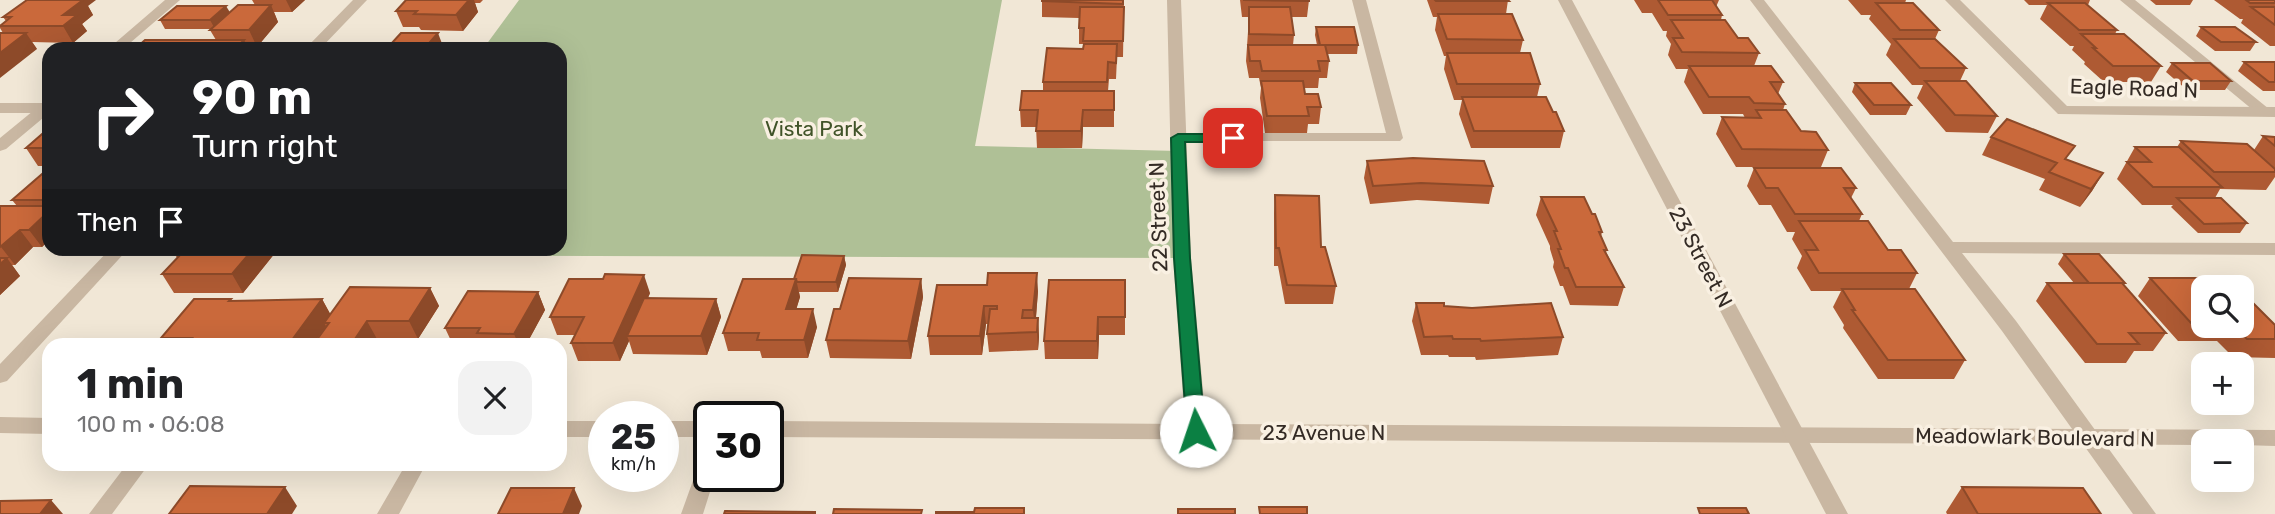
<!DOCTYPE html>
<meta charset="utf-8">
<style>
:root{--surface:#fff;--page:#f2f2f2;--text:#202124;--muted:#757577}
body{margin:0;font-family:Rubik,sans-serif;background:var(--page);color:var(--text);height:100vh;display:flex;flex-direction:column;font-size:26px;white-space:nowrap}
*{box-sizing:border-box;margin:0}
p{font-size:23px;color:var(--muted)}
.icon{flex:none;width:38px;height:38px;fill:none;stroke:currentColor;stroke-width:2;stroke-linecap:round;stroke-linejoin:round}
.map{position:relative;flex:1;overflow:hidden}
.details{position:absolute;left:42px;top:338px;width:525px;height:133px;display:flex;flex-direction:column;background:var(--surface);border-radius:21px;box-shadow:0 7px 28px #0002}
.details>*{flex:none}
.guide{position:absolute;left:42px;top:42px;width:525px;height:214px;border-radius:21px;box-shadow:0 7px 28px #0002;background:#202124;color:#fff;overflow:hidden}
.tools{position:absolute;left:2191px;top:275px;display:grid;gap:14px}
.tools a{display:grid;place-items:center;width:63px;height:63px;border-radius:14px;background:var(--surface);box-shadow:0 7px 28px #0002;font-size:35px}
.speed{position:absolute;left:588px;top:401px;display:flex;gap:14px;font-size:35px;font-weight:700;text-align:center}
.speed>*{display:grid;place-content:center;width:91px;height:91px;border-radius:50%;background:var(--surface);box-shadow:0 7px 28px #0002;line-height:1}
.speed small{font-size:18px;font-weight:400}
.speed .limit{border:4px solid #111;border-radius:10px;background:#fff;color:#111}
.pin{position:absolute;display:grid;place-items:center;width:60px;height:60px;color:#fff;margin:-30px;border-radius:14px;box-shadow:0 4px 10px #0006}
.me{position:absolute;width:77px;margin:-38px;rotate:356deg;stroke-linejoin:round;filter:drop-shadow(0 0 5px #0008)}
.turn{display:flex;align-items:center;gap:24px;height:147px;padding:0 35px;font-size:32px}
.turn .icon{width:91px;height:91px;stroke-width:2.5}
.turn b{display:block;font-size:49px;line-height:60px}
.then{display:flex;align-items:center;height:66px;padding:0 35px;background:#0003;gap:14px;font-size:26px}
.round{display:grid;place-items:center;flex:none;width:74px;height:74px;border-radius:21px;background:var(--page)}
.head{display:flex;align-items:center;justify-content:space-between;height:119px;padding:0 35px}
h1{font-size:42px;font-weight:700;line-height:52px}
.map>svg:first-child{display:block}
</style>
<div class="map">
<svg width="2275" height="514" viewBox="0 0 2275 514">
<rect width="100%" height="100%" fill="#f1e7d6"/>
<path fill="#afc096" d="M519,0H1002L975,146L1178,151L1182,258L330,255L335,248H560V49H483Z"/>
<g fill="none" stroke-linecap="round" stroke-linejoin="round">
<path fill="#c9b7a2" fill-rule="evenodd" d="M165,0H180L123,49H108Z
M1352,0H1366L1403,138L1400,141H1173L1170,138L1173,135L1178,133H1386Z
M1750,0H1764L1953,242L2275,243V255L1962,253L2016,321L2156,514H2133L2002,331Z
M2120,0H2135L2269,109L2272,112L2269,115H2259Z
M49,100V113L6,149L0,151V138L44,102Z
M709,456V476H715L703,514H681L699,464L702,458Z
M127,464H149L112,514H89Z"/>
<path fill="#c9b7a2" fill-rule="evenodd" d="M353,0H367L320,49H305Z
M1167,0H1181L1191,258L1206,424L2275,430V446L2242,445V441H2203V445L768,437V421L1185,424L1173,258Z
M1945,0H1960L2067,106L2275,107V117L2058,114Z
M0,103H49V113H0Z
M111,248H129L7,381L0,383V364Z
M0,417L49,418V434L0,433Z
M560,421H604V437H560Z
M663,421H709V437H663Z
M406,464H426L399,514H377Z"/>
<path fill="#c9b7a2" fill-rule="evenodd" d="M1558,0H1572L1848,514H1826Z"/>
</g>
<path fill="#ae5a33" d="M252,0H305L292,12H274L278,22L257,47H247L249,49H135L216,40L210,30L212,29H165L160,20L230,12L255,5Z
M406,0H483L480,3H475L478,12L463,31L421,30L419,27H403L396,11Z
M1042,0H1124L1123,57H1117L1116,79H1109L1108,91H1114V127H1083L1082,148H1037L1036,127H1021L1020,110L1043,91V82L1083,49V44H1079V18L1042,17Z
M1240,0H1309L1307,17H1291L1294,35L1293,45H1317L1315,35L1316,27L1358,45L1357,54H1327L1329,61L1327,78H1319L1318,88H1304L1305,94L1321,107L1319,124H1308L1307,133H1265L1260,98L1261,88L1259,78H1249L1246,61L1249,17H1242Z
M1427,0H1508L1506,14L1523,40L1520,53L1540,84L1537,97L1553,112L1564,131L1560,148H1471L1459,114L1462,100H1454L1444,69L1446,56H1444L1435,30L1437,17H1433Z
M1634,0H1719L1716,7L1722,15L1721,20L1738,38L1759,53L1754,66L1783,82L1778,94L1785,104L1783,110L1801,131L1828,150L1821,167H1736L1716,134L1722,117L1745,118L1743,114H1703L1684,82L1688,69H1676L1668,55L1671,44L1666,36L1667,31H1663L1652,13H1642Z
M1848,0H1906L1905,3L1939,30L1935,39L1966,68L1960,81L1997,116L1988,133L1946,132L1917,98L1923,85H1912L1886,55L1891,44L1869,19L1871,15H1861Z
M2024,0H2090L2088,5L2117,30L2115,34L2161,66L2151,82H2104L2084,64L2085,62L2072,50L2074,46H2070L2040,19L2047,5H2029Z
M2150,0H2193L2190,5H2156Z
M2214,0H2275V46H2270L2241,23L2243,19H2240Z
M88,6L93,15L82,24L87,31L73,43L32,42L37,49L3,33L0,28V25L6,21L3,17Z
M2201,27L2256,42L2250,51H2215L2196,36Z
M2244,62H2275V91H2263L2238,71Z
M2172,63L2231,81L2225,90H2187L2166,72Z
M1855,83L1911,105L1906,115H1870L1852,92Z
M49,128V166H38L26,148Z
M2263,136L2275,137V177L2266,190L2220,189L2215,198L2247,223L2240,233H2198L2171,207L2173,205H2142L2117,179L2135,147H2177L2181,141L2254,150Z
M1991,137L2067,160L2103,173L2092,191L2080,207L2039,190L2045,179L1982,155Z
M1367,161L1493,186L1489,204L1417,200L1370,204L1364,178Z
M49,168V240L42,247H33L15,265H12L20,276L0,295V206H17L12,200Z
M1754,168L1856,188L1851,198L1862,214L1859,221L1888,250L1917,273L1909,289L1965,360L1954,379H1878L1843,328L1844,325L1833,307L1841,291H1811L1797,268L1802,256L1792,239L1795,232H1787L1771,205H1759L1747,186Z
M1275,195L1336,286L1333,304H1285L1278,266H1274V213Z
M1541,197L1592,214L1602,232L1601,236L1607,250L1606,252L1624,287L1618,306L1570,305L1563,286H1560L1553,267L1554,262L1550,249V246L1536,215Z
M279,248L243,293H174L162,274L177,258L175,254Z
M2064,254L2125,283L2124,285L2166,333L2153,351H2134L2126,363H2085L2036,301L2047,283H2074L2058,264Z
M844,256L846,265L838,292H799L800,297L796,309L817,327L808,358H762L760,351H728L723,333L794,279Z
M2150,278L2203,287V326H2242L2275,339V358L2233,357L2217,341H2178L2138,296Z
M921,279L923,297L911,359L830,358L826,340L840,309Z
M1125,280V335H1099L1098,359H1045L1044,341Z
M937,285L1038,291L1036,318H1038L1039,337L1038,350L989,352L987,334L988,324H986L982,355H930L928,336Z
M430,288L439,306L418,339H377L312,345H165L161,338L233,301L322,299L330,314Z
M538,292L545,310L526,345H453L445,328Z
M650,293L648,298L716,299L721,317L707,355L633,354L629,341L620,361H578L571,343L575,335H557L550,317Z
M1416,303L1444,306L1563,337L1558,355L1476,360L1475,357H1449L1448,355H1421L1412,321Z
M1962,487L2101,514H1947L1946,512Z"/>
<path fill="#8d4a29" d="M82,0H96L88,6L93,15L82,24L87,31L73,43L63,26V15Z
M286,0H305L292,12Z
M469,0H474L478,12L463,31L456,15Z
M271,5L278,22L257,47L249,30Z
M226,6L231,14L215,29L210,20Z
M26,33L37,49L0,78V53Z
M438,33L444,49H424Z
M244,40L249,49H235Z
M1083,110V127L1082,148L1081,131Z
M2103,173L2092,191L2080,207L2091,189Z
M49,211V240L42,247L29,230Z
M20,230L33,247L15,265L1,247Z
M254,248H279L243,293L232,274Z
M844,256L846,265L838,292L836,282Z
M7,258L20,276L0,295V264Z
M1037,273L1038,291L1035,328L1033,310Z
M644,275L650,293L631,336H627L629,341L620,361L613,343Z
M796,279L800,297L791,327L786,309Z
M921,279L923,297L911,359L908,341Z
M430,288L439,306L418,339L409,321Z
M538,292L545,310L526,345H519L514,334Z
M322,299L332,317L324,323L326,326L312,345H290L289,344Z
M716,299L721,317L707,355L701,336Z
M984,306L986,324L982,355L980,336Z
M813,309L817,327L808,358L804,340Z
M1098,317L1099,335L1098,359L1097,341Z
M1038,318L1039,337L1038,350L1037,332Z
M367,321L377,339L373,345H351Z
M285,487L297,506L292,514H267Z
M574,488L582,506L579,514H563Z
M51,500L63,514H40Z"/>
<path fill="#ca693b" stroke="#8d4a29" stroke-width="2" d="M27,0H83L63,15H77L63,26H0L11,17H3Z
M406,0H469L456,15L414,14L417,11H396Z
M1042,0H1123V4L1042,1Z
M1243,0H1309V1Z
M1435,0H1508L1509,1H1436Z
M1658,0H1712L1722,15H1668Z
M2246,0H2275V3H2250Z
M1876,3H1913L1939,30H1900Z
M2048,3H2085L2117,30H2079Z
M238,5H271L249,30H210Z
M177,6H226L210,20H160Z
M1080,7H1124L1123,41H1083L1084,28H1079Z
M1249,7H1290L1294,35L1249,34Z
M2251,7H2275V25Z
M1438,14H1512L1523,40L1447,39Z
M1671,20H1725L1738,38H1748L1759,53L1682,52L1673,38H1683Z
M1316,27H1354L1358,45H1320Z
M2201,27H2235L2256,42H2221Z
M0,33H26L0,53Z
M401,33H438L424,49H360L365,44H391Z
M2081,34H2124L2161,66H2113L2093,48H2096Z
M1894,39H1935L1966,68H1920Z
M145,40H244L235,49H135Z
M1084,44H1117L1116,63L1108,62L1107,82H1043L1047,48L1083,49Z
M1248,45H1325L1329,61H1318L1320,71H1262L1260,61H1250Z
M1447,53H1530L1540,84H1457Z
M2244,62H2275V82H2269Z
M2172,63H2210L2231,81H2193Z
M1689,66H1771L1783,82H1770L1785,104L1754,103L1749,97H1709Z
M1261,81H1303L1305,94H1318L1321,107H1307L1309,116H1267Z
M1925,81H1966L1997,116L1955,115Z
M1855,83H1891L1911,105H1874Z
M1022,91H1114V110H1083L1081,131H1036L1038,110H1020Z
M1462,97H1546L1553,112H1556L1564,131H1474Z
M1756,110H1786L1801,131L1816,132L1828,150L1742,149L1722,117L1761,118Z
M2007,119L2075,146L2065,159L2103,173L2091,189L2049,172L2057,163L1991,137Z
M49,128V148H26Z
M2263,136L2275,137V146Z
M2181,141L2247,144L2275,169V172H2214Z
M2135,147H2179L2222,187H2153L2127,162H2151Z
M1413,158L1484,161L1493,186L1421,183L1373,186L1367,161Z
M49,168V200H12Z
M1754,168H1841L1856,188H1844L1862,214H1795L1778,188H1766Z
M1275,195L1319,196L1321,247H1325L1336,286L1287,285L1279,248H1276Z
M1541,197H1584L1592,214H1595L1602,232H1599L1607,250H1604L1624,287H1576L1568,268H1565L1558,249H1561L1554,231H1557Z
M2177,198H2221L2247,223L2204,224Z
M0,206H49V211L29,230H20L0,247Z
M1799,221H1868L1888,250H1901L1917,273H1819L1805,250H1818Z
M180,248H254L232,274H162L181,254H175Z
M2064,254H2099L2125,283H2089Z
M802,255L844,256L836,282H797L796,279H794Z
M0,258H7L0,264Z
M988,273H1037L1033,310H1023L1022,318H1038L1037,332L987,334L990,309H997V306H984L980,336H928L937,285H987Z
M605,274L644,275L613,343H571L584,317H550L569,279H603Z
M849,278L921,279L908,341L826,340L834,309H840Z
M2150,278H2228L2237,287H2203V323H2191Z
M743,279H796L786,309H813L804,340H757L759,333H723Z
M1049,280H1125V317H1098L1097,341H1044Z
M2047,283H2122L2166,333H2129L2139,344H2097Z
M350,287L430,288L409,321H367L351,345H313L329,323H324Z
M1842,289H1915L1965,360H1888L1852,310H1855Z
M468,291L538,292L514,334L477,333L480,328H445Z
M2242,292L2275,325V339H2247L2234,326H2242Z
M644,298L716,299L701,336H627Z
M194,299H231L229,301L322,299L289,344L188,343L192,338H161Z
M1416,303H1444V306L1472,308L1551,303L1563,337L1481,341L1480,339H1453L1452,336L1424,337Z
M190,486L285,487L267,514H169Z
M1962,487L2083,488L2101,514H1978Z
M511,488H574L563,514H498Z
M51,500L40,514H0V501Z
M1259,507H1307V514H1260Z
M975,508H1024V514H936V512H974Z
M1698,508H1746L1749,514H1700Z
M834,509L922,510L921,514H833Z
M1178,509H1235V514H1178Z
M725,511L815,512V514H724Z"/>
<path fill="#0b8043" stroke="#07532c" stroke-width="2" d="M1178,134H1233L1240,138L1233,142H1185L1190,258L1205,431L1202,436H1189L1187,431L1174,258L1171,138Z"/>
<g text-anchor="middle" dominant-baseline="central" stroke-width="7" stroke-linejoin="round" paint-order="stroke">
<g font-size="21" fill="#342b25" stroke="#f9f0e2">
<text transform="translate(2134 88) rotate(2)">Eagle Road N</text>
<text transform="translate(1158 217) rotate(-92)">22 Street N</text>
<text transform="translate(1701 257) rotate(62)">23 Street N</text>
<text x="1324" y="432">23 Avenue N</text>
<text transform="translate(2035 437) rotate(1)">Meadowlark Boulevard N</text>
</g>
<g font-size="21" fill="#405328" stroke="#f9f0e2">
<text x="814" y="128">Vista Park</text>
</g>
</g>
</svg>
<div class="tools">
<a><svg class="icon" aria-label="search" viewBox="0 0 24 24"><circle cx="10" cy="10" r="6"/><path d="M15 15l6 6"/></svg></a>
<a>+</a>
<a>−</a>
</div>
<div class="speed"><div>25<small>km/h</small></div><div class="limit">30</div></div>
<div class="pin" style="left:1233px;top:138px;background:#d93025"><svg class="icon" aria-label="arrive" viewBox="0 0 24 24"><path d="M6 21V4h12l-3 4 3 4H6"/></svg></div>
<svg class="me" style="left:1196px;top:431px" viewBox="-20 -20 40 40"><circle r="19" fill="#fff"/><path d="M0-13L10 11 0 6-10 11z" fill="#0b8043"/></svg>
<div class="guide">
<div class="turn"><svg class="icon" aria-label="right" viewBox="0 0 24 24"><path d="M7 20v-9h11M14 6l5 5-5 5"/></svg><div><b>90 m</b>Turn right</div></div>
<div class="then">Then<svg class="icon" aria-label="arrive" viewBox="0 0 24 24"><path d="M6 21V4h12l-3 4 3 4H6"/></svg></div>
</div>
<section class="details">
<div class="head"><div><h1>1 min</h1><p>100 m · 06:08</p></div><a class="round"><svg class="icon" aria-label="close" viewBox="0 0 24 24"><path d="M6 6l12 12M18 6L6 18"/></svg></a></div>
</section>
</div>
